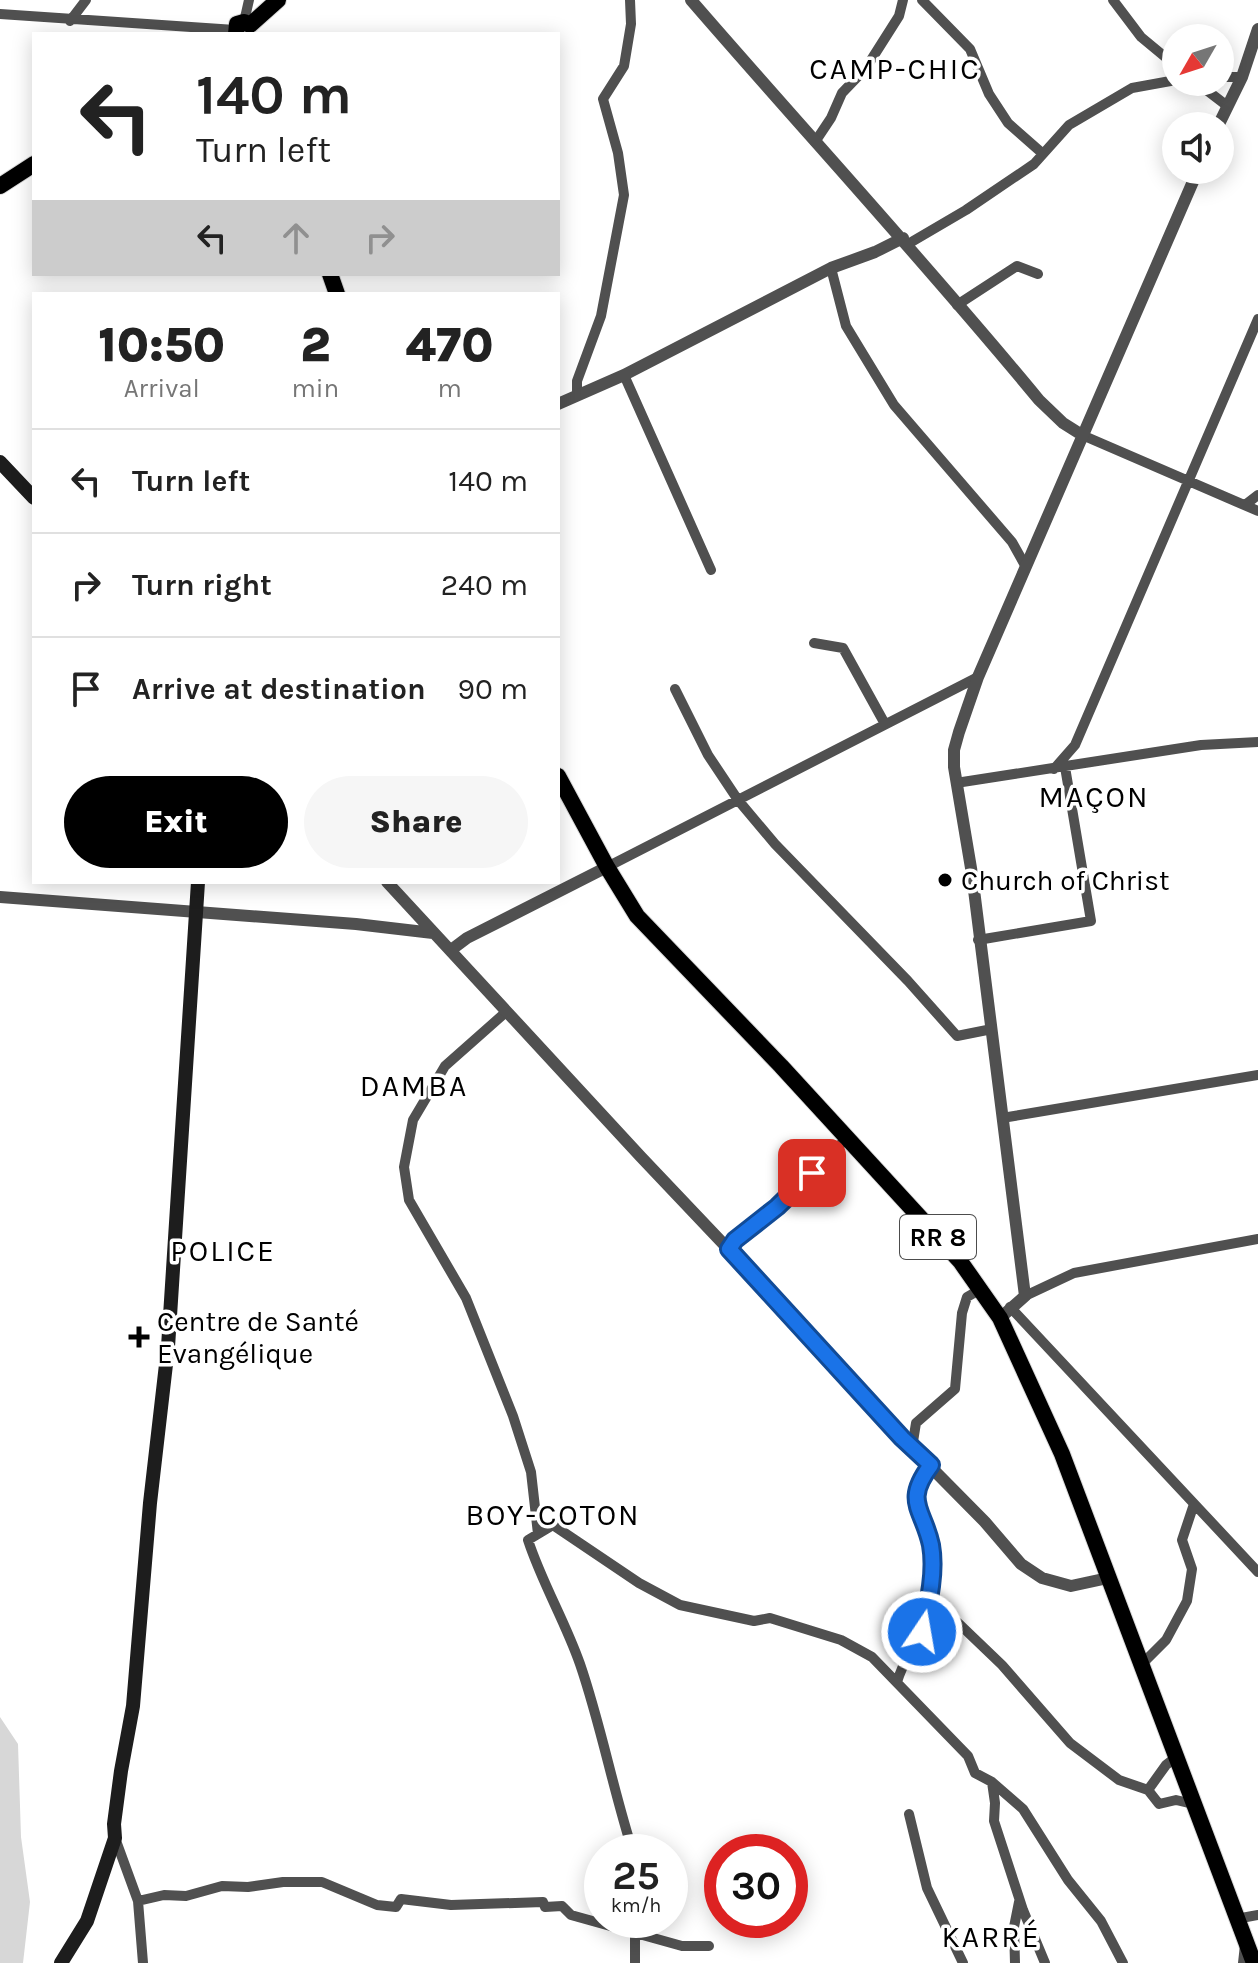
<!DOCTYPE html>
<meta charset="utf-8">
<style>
:root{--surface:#fff;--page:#f6f6f6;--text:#222;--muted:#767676;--line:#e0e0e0;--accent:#000}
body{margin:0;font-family:Karla,sans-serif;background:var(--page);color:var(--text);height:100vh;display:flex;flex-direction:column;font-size:30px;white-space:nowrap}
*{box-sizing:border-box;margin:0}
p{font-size:26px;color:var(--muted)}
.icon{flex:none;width:44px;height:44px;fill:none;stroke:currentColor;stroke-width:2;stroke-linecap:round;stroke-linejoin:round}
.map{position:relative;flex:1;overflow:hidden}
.sheet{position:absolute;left:32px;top:292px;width:528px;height:592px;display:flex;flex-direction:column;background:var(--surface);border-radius:0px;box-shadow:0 4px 20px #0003}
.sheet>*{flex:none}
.guide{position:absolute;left:32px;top:32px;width:528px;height:244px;border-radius:0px;box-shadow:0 4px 20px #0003;background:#fff;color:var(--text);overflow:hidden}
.needle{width:52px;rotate:231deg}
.fabs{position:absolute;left:1162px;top:24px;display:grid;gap:16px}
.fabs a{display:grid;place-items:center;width:72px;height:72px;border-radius:50%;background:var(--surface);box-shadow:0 4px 20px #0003;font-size:40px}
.speed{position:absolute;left:584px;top:1834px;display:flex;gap:16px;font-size:40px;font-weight:700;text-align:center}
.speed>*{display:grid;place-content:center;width:104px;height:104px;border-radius:50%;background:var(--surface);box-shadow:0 4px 20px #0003;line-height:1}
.speed small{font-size:20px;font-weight:400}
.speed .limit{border:12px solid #d22;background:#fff;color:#111}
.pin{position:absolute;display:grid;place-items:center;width:68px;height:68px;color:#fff;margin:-34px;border-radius:16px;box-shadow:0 4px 12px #0006}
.me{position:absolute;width:88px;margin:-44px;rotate:12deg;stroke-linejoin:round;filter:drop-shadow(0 0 6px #0008)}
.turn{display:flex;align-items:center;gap:28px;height:168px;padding:0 32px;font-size:36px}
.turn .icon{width:104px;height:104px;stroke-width:2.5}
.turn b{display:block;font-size:56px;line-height:68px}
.lanes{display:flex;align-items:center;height:76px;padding:0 32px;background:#0003;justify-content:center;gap:40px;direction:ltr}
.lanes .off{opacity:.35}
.eta{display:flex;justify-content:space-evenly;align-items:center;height:136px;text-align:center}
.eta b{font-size:48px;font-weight:800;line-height:56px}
.action{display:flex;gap:16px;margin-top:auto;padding:16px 32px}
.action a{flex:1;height:92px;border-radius:48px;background:var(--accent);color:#fff;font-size:32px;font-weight:800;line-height:92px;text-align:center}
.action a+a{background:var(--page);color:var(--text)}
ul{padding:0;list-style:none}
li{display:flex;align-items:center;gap:24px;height:104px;padding:0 32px;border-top:2px solid var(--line)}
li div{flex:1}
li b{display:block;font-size:30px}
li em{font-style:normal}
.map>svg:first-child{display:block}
</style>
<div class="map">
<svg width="1258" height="1963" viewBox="0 0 1258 1963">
<rect width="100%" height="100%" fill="#fff"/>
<path fill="#d7d7d7" d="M0,1717L18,1744L21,1837L30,1902L23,1963H0Z"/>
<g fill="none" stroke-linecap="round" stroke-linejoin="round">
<defs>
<path id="primary" d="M236,34L237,24L244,22L250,25L278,0
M0,186L34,164
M330,274L337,294
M558,776L607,867L637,916L781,1066L960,1261L1000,1318L1062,1454L1254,1963"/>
</defs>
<use href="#primary" stroke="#dbdbdb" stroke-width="18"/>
<path stroke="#505050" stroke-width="10" d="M922,0L970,49L989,94L1008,123L1042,153
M1113,0L1141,37L1176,66
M0,14L235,30
M70,21L86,0
M244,22L249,0
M1220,77H1242
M1196,82L1226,105
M815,142L831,118L842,93L866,68L899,16L903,0
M908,244L966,210L1034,164L1069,125L1132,88L1176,80
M831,268L846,326L894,405L1012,542L1026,567
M957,305L1017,266L1038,274
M624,375L711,570
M577,395V381L601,316L624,195L618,153L603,99L624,66L631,24L630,0
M1082,435L1258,511
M1245,505L1258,495
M814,643L843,648L885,724
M675,689L708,755L738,800L775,844L908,981L957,1036L992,1029
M1054,769L1075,745L1258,319
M956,783L1201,745L1258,742
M607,867L978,677
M978,940L1091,921L1065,767
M506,1012L445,1066L413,1120L404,1167L409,1200L466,1298L513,1416L531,1472L538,1534
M1002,1118L1258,1075
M729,1249L735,1240L777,1207L847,1138
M1025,1296L1074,1273L1258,1239
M1010,1307L1258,1572
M912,1448L916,1423L955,1389L962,1313L967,1297L981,1289
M930,1596L1002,1665L1070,1743L1119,1780L1148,1790L1166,1765L1175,1758
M1141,1665L1166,1640L1187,1601L1192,1569L1182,1540L1194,1504
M897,1682C907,1650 926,1631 930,1595C932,1581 933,1560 931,1546C924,1507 903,1502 931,1465
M992,1782L995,1803L994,1821L1023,1910L1045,1963
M1148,1790L1159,1804L1176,1800L1193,1804
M909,1814L927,1888L963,1963
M115,1838L138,1901L143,1963
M633,1852C613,1790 601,1725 580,1664C565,1621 542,1583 528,1540L553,1525L639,1583L680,1605L754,1621L770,1618L841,1640L872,1657L968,1756L975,1773L992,1782L1023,1809L1068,1880L1101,1921L1123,1963
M138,1901L164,1895L186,1896L222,1886L248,1887L283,1882H322L377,1905L396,1907L401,1899L451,1905L543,1902L545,1907L562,1906L571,1915L682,1946H709
M1236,1919L1258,1915
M630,1920L635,1933V1963
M1015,1963L1014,1927L1019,1902
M1243,1963L1245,1945"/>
<path stroke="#505050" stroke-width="12" d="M691,0C807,134 927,264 1039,400L1063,423L1082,435
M1218,126L1242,77L1258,29
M558,404L624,375L831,268L875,252L903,238
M387,882L641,1157L806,1331L902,1438L985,1522L1021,1564L1042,1578L1071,1586L1108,1578
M0,897L356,924L433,933
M451,950L467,938L607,867
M1000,1318L1025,1296L972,874L954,767V750L959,732L978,677L1198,170"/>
<path stroke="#1d1d1d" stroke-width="14" d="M0,462L34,498
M61,1963L87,1921L115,1838L114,1824L121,1771L133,1706L150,1503L168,1347L198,882"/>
<use href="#primary" stroke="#000" stroke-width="16"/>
</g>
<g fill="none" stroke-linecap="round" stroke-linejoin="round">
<defs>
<path id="route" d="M812,1173L777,1207L735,1240L729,1249L902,1438L931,1465C903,1502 923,1508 931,1545C936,1573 928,1605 922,1632"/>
</defs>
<use href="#route" stroke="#114b97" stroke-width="20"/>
<use href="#route" stroke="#1a73e8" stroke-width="14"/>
</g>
<g fill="#000" stroke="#fff" stroke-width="3">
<circle cx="945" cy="880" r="8"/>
<path d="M135 1325h8v8h8v8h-8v8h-8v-8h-8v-8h8z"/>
</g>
<g text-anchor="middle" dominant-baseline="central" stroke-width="7" stroke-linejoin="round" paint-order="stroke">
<rect fill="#fff" stroke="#4c4c4c" stroke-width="2" x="900" y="1215" width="76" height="44" rx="6"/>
<g font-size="26" font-weight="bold" fill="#000">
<text x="938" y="1237">RR 8</text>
</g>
<g font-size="28" fill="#000" stroke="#fff" text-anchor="start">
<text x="961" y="880">Church of Christ</text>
<text x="157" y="1321">Centre de Santé<tspan x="157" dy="32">Evangélique</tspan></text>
</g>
<g font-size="30" letter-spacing="2" fill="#000" stroke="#fff">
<text x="895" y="69">CAMP-CHIC</text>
<text x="1094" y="797">MAÇON</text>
<text x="414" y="1086">DAMBA</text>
<text x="223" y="1251">POLICE</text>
<text x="553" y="1515">BOY-COTON</text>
<text x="991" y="1937">KARRÉ</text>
</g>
</g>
</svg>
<div class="fabs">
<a><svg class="needle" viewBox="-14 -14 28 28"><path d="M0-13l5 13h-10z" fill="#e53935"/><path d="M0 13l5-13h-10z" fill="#767676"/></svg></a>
<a><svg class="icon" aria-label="sound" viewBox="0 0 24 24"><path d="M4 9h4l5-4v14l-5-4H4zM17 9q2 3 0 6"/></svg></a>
</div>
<div class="speed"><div>25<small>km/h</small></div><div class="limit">30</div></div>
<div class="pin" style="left:812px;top:1173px;background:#d93025"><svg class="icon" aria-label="arrive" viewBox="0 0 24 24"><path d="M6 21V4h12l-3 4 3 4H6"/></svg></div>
<svg class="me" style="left:922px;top:1632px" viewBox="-20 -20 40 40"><circle r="17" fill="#1a73e8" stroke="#fff" stroke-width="3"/><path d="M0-11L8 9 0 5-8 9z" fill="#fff"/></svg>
<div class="guide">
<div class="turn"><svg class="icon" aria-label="left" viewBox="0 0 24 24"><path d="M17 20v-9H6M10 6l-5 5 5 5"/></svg><div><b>140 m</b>Turn left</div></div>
<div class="lanes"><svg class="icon" aria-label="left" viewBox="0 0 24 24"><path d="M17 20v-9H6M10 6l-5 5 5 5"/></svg><svg class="icon off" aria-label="ahead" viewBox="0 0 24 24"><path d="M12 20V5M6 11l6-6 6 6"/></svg><svg class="icon off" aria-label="right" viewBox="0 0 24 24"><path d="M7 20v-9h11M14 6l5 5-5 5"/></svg></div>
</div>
<section class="sheet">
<div class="eta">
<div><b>10:50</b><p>Arrival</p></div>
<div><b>2</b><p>min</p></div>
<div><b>470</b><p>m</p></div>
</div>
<ul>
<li><svg class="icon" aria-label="left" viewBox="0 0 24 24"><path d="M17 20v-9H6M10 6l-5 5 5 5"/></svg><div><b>Turn left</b></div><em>140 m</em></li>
<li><svg class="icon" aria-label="right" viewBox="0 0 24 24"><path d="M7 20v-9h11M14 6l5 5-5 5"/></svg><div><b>Turn right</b></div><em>240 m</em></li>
<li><svg class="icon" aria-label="arrive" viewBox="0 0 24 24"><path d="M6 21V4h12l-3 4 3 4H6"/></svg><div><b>Arrive at destination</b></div><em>90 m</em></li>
</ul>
<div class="action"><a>Exit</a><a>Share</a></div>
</section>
</div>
